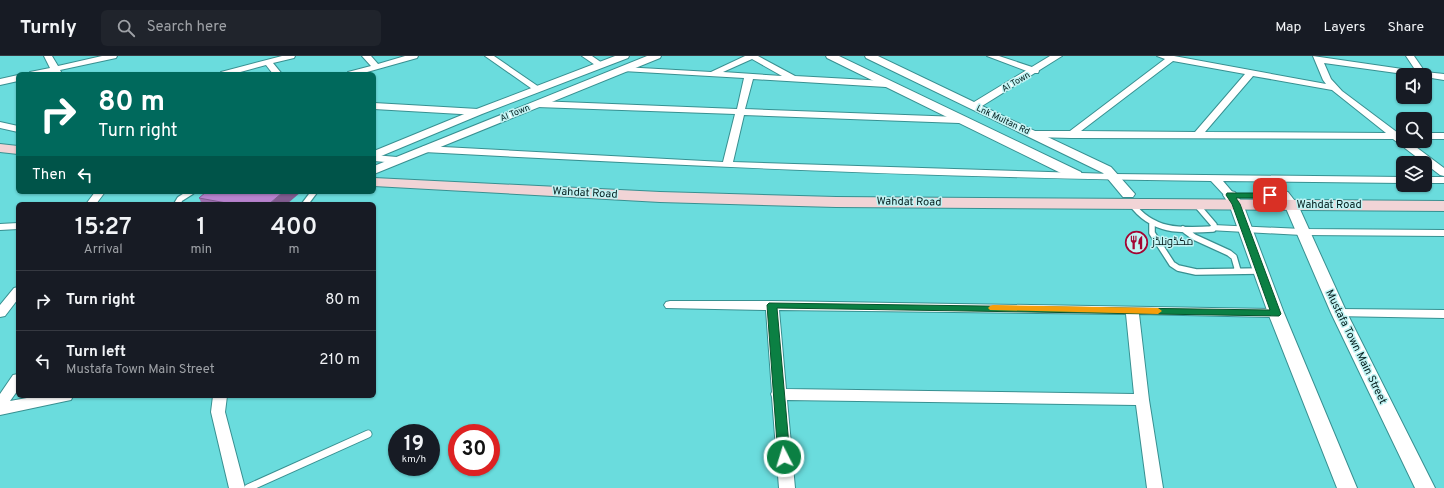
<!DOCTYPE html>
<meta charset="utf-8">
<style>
:root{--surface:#171b24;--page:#20242c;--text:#f1f3f6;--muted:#9ea1a6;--line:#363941}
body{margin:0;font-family:Overpass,Cairo,sans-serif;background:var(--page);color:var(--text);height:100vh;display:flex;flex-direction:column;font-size:15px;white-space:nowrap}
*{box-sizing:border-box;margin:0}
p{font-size:13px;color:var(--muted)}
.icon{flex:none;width:22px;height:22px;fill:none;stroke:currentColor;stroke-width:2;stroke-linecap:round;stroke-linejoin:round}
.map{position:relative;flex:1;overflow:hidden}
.side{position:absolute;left:16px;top:146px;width:360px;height:196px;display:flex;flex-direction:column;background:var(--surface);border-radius:6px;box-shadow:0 1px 3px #0004}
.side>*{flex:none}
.top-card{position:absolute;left:16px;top:16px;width:360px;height:122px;border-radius:6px;box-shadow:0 1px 3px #0004;background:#00695c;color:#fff;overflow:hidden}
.tools{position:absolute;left:1396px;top:12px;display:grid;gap:8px}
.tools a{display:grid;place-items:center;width:36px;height:36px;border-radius:6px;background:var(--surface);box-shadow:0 1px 3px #0004;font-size:20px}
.speed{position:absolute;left:388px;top:368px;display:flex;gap:8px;font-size:20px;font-weight:700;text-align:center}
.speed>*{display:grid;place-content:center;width:52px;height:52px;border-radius:50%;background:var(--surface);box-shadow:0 1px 3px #0004;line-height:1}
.speed small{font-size:10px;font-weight:400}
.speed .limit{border:6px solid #d22;background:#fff;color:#111}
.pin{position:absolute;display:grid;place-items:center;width:34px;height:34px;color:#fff;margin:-17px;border-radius:8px;box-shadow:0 2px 6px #0006}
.me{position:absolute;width:44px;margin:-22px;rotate:355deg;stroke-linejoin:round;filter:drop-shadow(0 0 3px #0008)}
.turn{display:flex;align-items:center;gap:14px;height:84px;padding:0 16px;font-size:18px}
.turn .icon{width:52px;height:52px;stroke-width:2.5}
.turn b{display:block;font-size:28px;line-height:34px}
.then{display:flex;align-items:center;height:38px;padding:0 16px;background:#0003;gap:8px;font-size:15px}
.eta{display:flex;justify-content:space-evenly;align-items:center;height:68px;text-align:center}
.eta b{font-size:24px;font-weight:600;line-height:28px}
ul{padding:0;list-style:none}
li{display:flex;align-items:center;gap:12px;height:60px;padding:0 16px;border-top:1px solid var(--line)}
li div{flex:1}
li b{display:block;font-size:15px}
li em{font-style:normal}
header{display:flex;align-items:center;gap:24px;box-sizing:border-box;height:56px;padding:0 20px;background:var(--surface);border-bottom:1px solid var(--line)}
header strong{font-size:19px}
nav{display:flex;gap:22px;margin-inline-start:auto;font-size:14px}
.search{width:280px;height:36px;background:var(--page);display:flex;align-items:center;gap:10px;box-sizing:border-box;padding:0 14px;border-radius:6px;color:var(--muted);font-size:15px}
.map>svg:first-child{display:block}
</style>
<header>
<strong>Turnly</strong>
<div class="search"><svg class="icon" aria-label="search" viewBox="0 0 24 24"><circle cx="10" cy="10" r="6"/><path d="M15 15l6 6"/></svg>Search here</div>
<nav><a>Map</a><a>Layers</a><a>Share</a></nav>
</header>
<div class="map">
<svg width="1444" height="432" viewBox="0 0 1444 432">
<rect width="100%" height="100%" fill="#6adcdd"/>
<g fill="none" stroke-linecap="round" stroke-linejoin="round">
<defs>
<path id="service-far1" d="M1131,147C1152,176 1180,175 1213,173L1214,169L1196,148
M177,148L180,143L191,136
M305,148L314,136
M1152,167V177L1172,208L1178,212L1196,216L1260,215
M1183,173L1194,181L1229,197L1234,201L1238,215"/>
<path id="service" d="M248,432L368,378"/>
<path id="minor" d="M44,0H52L58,10L102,0H117L116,2L60,14L62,18H54L53,16L44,18H29L30,16L50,12Z
M282,0H295L294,2L273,7L282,18H273L266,9L233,18H220L221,16Z
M362,0H371L378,8L405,0H418L417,2L360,18H347L348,16L371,10Z
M485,0H494L542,33L541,35H535Z
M582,0H592L605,9L604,11H598Z
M745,0H758L795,20L886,25L890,28L886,31L753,23L745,53L959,61L964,64L959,67L744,59L733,106L1113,118L1403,121V127L1223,125L1235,139L1230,142L1226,141L1211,125C949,122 686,110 424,96L419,93L424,90L723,106L735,58L537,51L533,48L537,45L737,53L744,22L623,15L619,13L623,11L711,16ZM752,3L782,20L723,16Z
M987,0H999L1038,13L1039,15L1038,17H1032Z
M1157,0H1174L1326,28L1323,24L1313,0L1416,15L1406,0H1414L1425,16L1444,18V24L1425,21V19H1411L1324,7L1331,23L1342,35L1398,77H1403V85H1408L1444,112V120L1440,119L1393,83L1071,82L1033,81L1028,78L1033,75H1070L1165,3ZM1173,5L1245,18L1195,76L1081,75ZM1253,20L1332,34L1386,77L1205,76Z
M18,19V25L0,29V23Z
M374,47L478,53L483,56L478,59L374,53Z
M0,66L18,70V76L0,72Z
M1425,77H1444V83H1425Z
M374,99L397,101L402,104L397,107L374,105Z
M1425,121H1444V127H1425Z
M95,136H105L96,148H86Z
M18,167V173L0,174V168Z
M1213,169L1302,173L1444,174V180L1302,179L1209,174L1207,172Z
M18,231V243L5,260L0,261V249L14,232Z
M670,245H772L1276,253L1281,254L1282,257L1281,260L1276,261L1139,258L1149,344L1163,432H1147L1136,349L787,344L795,432H779L772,341L771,338L772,336L766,254L666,252L664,249L666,246ZM779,254L1126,258L1134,338L786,333Z
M1339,253L1444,254V262L1334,260L1333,257L1334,254Z
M18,318V334L10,345L38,340H73L71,344L66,345L0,359V338L13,319Z
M213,340H227L225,356L245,432H229L211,356Z"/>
<path id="tertiary" d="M615,0H629L628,2L482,58L374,103V95L474,54Z
M647,0H661L660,2L374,118V110Z
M826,0H839L1081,116L1082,119L1081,122H1071L827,2Z
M865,0H878L974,46L1050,0H1062L982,50L1111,111L1135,138L1133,141H1123L1103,117L866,2Z
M1230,135L1235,136L1243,148L1284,257L1357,432H1337L1268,257L1229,148L1223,139L1225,136Z
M1283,135L1288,136L1298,149L1347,257L1435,432H1415L1331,257L1285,150L1276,139L1278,136Z"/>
<path id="secondary" d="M0,88L18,90V98L0,96Z
M374,122L660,136L836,141L1444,145V155L836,151L660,146L374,130Z"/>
</defs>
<use href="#service-far1" stroke="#389091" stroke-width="8"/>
<use href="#service" stroke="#389091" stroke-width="9"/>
<use href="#minor" stroke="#389091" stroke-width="2"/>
<use href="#tertiary" stroke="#389091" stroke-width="2"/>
<use href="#secondary" stroke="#389091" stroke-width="2"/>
<use href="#service-far1" stroke="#fff" stroke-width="5.5"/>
<use href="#service" stroke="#fff" stroke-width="7"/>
<use href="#minor" fill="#fff" fill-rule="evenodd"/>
<use href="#tertiary" fill="#fff" fill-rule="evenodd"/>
<use href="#secondary" fill="#f1d4d6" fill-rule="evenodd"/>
</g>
<path fill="#9f71b2" d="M199,142L287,148H202Z"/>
<path fill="#825c91" d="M283,136H301L287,148H269Z"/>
<path fill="#b983cf" stroke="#825c91" d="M206,136H283L269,148H232L199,142Z"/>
<path fill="#0b8043" stroke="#07532c" d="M1227,137H1270L1274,139L1270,142H1236L1240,148L1281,258L1279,260L777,252L790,401L788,404L784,405L780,404L778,401L767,249L769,247L1270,254L1232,148L1226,139Z"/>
<path fill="#f59e0b" d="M993,249L1158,252L1162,255L1158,258L990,254L988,252L990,250Z"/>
<defs>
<symbol id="restaurant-ring" viewBox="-11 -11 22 22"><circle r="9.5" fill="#c0f3f3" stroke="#a30533" stroke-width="1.5"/><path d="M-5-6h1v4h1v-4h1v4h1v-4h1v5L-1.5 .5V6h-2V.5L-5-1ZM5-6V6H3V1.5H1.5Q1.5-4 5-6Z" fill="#a30533"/></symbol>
</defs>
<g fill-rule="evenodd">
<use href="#restaurant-ring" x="1124" y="174" width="25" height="25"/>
</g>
<g text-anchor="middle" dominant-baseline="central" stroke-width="3" stroke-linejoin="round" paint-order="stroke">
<g font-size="9" fill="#051e1e" stroke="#c0f3f3">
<text transform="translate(1016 26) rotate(-30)">AI Town</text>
<text transform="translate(515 57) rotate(-22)">AI Town</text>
<text transform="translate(1003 64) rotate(25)">Lnk Multan Rd</text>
</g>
<g font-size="11" fill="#051e1e" stroke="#c0f3f3">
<text transform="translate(585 137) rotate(3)">Wahdat Road</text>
<text transform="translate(909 146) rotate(1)">Wahdat Road</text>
<text x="1329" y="149">Wahdat Road</text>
<text transform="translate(1356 291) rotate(64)">Mustafa Town Main Street</text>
</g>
<g font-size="11" fill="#051e1e" stroke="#c0f3f3" text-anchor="start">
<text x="1152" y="186">مکڈونلڈز</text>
</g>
</g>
</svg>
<div class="tools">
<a><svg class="icon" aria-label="sound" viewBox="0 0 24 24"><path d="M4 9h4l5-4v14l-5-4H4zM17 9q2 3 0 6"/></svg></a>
<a><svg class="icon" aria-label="search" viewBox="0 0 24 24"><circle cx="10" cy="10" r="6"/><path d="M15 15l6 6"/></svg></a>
<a><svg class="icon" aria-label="layers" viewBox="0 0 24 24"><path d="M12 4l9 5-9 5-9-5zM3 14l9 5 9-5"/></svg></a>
</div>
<div class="speed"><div>19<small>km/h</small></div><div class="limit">30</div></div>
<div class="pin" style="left:1270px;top:139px;background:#d93025"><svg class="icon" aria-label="arrive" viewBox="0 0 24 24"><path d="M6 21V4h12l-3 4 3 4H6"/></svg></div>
<svg class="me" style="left:784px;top:401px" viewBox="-20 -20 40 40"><circle r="17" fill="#0b8043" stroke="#fff" stroke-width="3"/><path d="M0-11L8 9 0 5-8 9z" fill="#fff"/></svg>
<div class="top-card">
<div class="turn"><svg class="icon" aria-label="right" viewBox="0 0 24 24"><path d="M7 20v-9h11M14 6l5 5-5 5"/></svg><div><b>80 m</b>Turn right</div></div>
<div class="then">Then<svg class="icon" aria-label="left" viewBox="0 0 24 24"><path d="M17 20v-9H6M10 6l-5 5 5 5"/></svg></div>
</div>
<section class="side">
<div class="eta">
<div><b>15:27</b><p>Arrival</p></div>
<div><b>1</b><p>min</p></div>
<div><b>400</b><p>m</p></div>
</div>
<ul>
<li><svg class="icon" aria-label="right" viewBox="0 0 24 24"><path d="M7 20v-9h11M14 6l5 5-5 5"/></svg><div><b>Turn right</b></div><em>80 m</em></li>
<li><svg class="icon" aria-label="left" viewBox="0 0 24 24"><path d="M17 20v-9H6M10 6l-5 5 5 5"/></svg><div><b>Turn left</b><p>Mustafa Town Main Street</p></div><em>210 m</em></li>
</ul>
</section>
</div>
